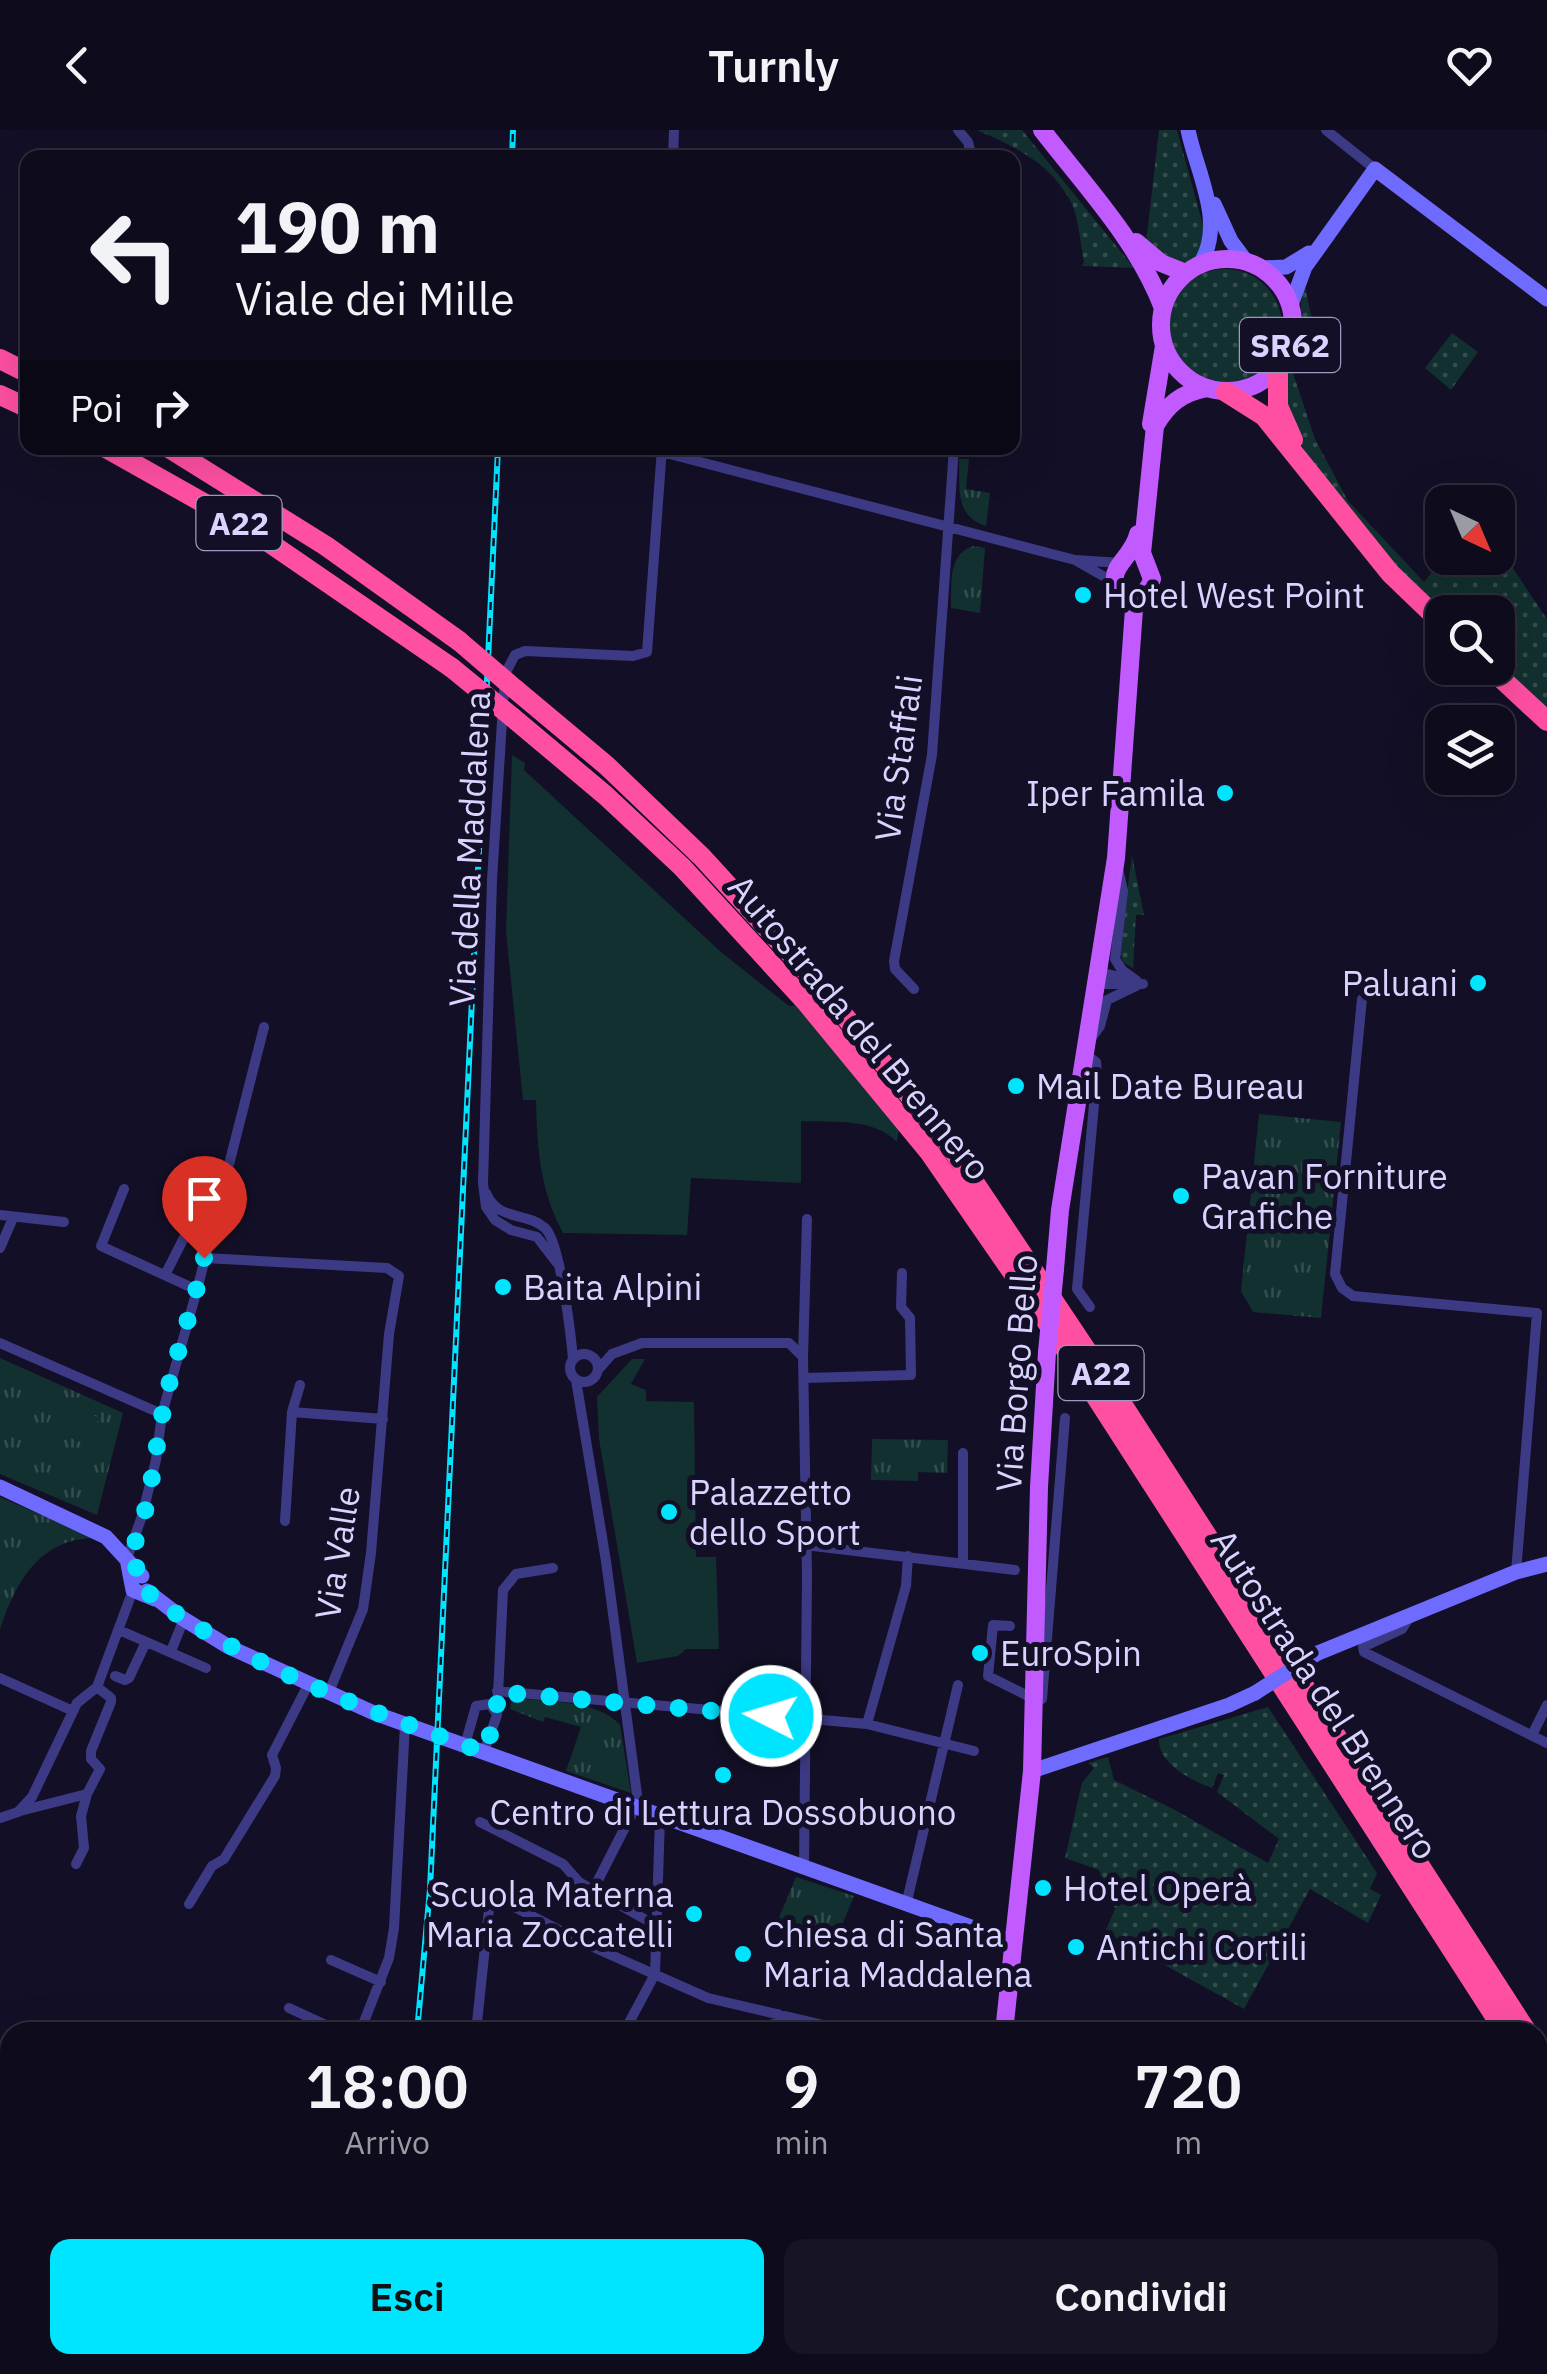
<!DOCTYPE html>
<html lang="it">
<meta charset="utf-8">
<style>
:root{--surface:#0e0b1c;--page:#171425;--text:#f1f3f6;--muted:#9b9ba3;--line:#2e2b3b;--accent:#00e5ff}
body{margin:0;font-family:"IBM Plex Sans",sans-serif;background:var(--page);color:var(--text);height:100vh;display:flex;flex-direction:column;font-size:38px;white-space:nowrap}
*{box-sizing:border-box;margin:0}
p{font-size:32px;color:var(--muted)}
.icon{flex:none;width:55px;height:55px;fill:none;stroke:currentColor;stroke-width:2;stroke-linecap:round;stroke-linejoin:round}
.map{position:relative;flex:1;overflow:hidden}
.sheet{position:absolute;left:0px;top:1892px;width:1548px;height:352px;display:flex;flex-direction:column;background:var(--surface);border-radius:30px 30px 0 0;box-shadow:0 10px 40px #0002,0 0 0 2px var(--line)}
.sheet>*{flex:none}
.banner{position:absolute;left:20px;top:20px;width:1000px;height:305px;border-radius:20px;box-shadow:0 10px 40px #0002,0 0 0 2px var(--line);background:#0e0b1c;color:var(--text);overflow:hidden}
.needle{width:65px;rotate:136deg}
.fabs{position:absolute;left:1425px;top:355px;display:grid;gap:20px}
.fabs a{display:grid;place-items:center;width:90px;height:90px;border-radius:20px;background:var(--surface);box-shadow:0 10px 40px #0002,0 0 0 2px var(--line);font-size:50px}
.pin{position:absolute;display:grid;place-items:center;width:85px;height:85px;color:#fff;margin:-102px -42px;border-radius:50% 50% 50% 0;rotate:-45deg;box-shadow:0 0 10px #0007}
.pin .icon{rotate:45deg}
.me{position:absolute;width:110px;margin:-55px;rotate:275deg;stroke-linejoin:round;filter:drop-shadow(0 0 8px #0008)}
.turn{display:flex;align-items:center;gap:35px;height:210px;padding:0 50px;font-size:45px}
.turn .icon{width:130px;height:130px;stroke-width:2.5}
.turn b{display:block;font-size:70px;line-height:85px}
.then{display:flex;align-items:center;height:95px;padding:0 50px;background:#0003;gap:20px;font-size:38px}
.eta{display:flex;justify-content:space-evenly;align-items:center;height:170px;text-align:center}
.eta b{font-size:60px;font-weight:600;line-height:70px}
.cta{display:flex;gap:20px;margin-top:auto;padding:20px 50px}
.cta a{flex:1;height:115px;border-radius:20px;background:var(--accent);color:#111;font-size:40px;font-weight:600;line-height:115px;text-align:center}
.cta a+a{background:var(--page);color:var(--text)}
header{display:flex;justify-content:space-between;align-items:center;height:130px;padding:0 50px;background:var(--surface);font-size:45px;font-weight:600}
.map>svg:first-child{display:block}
</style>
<header><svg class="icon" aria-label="back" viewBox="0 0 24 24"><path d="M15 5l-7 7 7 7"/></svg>Turnly<svg class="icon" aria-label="heart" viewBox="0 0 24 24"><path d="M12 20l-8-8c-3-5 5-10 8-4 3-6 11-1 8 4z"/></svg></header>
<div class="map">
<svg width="1547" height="2244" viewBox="0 0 1547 2244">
<defs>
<pattern id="grass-dots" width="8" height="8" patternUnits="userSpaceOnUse" patternTransform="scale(2.5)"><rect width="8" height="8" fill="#12302f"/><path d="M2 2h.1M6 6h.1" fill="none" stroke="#344d4e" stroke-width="1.8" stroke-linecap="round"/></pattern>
<pattern id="park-tufts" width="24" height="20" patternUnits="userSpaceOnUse" patternTransform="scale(2.5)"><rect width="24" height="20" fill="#12302f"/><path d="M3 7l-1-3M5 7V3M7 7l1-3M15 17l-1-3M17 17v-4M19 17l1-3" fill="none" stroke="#344d4e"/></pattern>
</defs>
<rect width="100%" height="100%" fill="#130f26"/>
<path fill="url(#grass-dots)" d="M977,0H1022L1134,138L1082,136L1084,132C1080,113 1079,87 1070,70C1049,32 1015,17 977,0Z
M1159,0H1177L1206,106L1199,127C1171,141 1167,132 1146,113Z
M1168 196a57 57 0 1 1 114 0a57 57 0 1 1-114 0Z
M1305,156L1312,190L1324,202L1293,243L1315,309L1348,371L1424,452L1443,428H1498V416L1547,489V579L1498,534V482H1442C1386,431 1286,331 1283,252C1283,236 1296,224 1299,209C1302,189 1298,177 1305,156Z
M1452,203L1478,222L1451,260L1425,238Z
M1132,726L1144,785H1136L1133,838L1124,833L1119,822Z
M1268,1577L1377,1743L1370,1759L1381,1765L1368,1793L1310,1759L1244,1879L1105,1802L1115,1779L1099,1740L1065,1728L1082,1653L1094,1638L1088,1633L1108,1627L1114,1650L1175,1680L1268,1733L1279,1709L1217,1662L1224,1645L1218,1643L1212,1658C1191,1651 1158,1633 1159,1609Z"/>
<path fill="url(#park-tufts)" d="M959,329H969L966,359L990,363L986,396C954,386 960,357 959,329Z
M973,416L985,418L980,483L951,478C952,455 947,425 973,416Z
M1259,984L1341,992L1321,1188L1253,1182L1241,1161Z
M0,1228L123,1283L97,1385L0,1344Z
M872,1309L948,1310L947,1343L918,1342V1351L871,1350Z
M0,1367L94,1408C39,1409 15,1453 0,1500Z
M512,1568C544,1572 598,1569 620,1595L631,1663L566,1641L581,1597L545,1587L543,1592L510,1579Z
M796,1747L854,1766L835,1812L780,1794L778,1790Z"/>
<path fill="#12302f" d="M512,625L525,633L524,640L721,822L789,876L801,875L899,999L897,1012C872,987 835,993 801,991V1053L691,1048L687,1105L563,1103C540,1060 537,1019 536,970H523L506,801Z
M632,1229H645L631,1254L646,1260V1271L694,1272L696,1427H716L719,1519H686L678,1526L637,1533L599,1309L597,1267Z
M59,1270L99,1288L87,1315L46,1297Z"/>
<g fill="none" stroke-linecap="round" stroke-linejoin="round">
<path stroke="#3d3a85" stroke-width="10" d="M958,0L968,12L972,28
M1326,0L1375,39
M673,28L674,0
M662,322L1075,430
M1117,454L1075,430L1121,433
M1118,738L1123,761L1115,829L1122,840L1137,851
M1099,842L1133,850
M1097,854H1143
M914,859L895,839L894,831L932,625L954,318
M1362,869L1335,1144L1342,1158L1353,1166L1537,1183L1516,1442
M1092,907L1100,896L1107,870L1136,856
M1085,924L1096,932L1097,942L1077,1159L1090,1177
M124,1059L101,1116L197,1160
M486,1063C498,1092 526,1081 545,1098C560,1111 571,1206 573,1229
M0,1085L64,1092
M0,1118L13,1088
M205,1128L387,1138L399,1146L389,1204L371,1423L363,1479L329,1562
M557,1133L537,1107L511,1100L495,1090L486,1077L483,1053L492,750L505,544L515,525L525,521L633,526L647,522L662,318
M165,1145L197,1082L214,1087
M0,1213L162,1284
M570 1238a14 14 0 1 1 28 0a14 14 0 1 1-28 0Z
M598,1240L612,1224L642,1213H789L802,1226
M805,1248L911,1245L910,1188L901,1177L902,1143
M576,1250L606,1431L638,1672L593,1760L657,1796
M292,1282L383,1289
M963,1323V1433
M285,1391L292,1282L300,1255
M805,1415L1015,1440
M127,1428L142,1386L156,1330L162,1284L197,1160L264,897
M1411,1485L1402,1499L1363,1517L1364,1522L1547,1613
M1010,1496L993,1495L988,1546L1034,1569
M119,1500L206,1538
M171,1521L184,1489
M115,1546L125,1550L129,1548L146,1512
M0,1548L73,1581
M497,1561L867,1594L974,1621
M1042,1569L1065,1288
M867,1594L906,1456L908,1426
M1532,1605L1547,1575
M465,1615L476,1576L490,1574L497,1584
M484,1622L497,1585L503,1460L516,1444L553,1438
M20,1681L87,1664L100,1639L91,1629V1621L111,1572V1568L97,1557
M0,1688L18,1682L32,1667L77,1573L97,1557L133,1460
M480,1692L563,1734L579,1752L593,1760
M76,1734L84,1718L81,1686L87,1664
M804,1739L807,1445L803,1227L807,1089
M189,1774L212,1736L224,1729L275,1646L276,1638L272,1625L309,1553
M906,1775L958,1555
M331,1830L381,1852
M655,1844L660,1687
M289,1878L341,1902
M360,1902L389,1828L394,1798L405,1595
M476,1902L489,1779L499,1769L584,1813L708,1868L853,1902
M624,1902L655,1844
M773,1902L778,1884
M257,2235L276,2244
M787,2241L793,2244
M203,2244L207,2235
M690,2244L692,2235
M854,2244L857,2235
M1074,2244L1078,2235
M1200,2244L1204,2235
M1297,2244L1301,2235"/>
<path stroke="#6f6bff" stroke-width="15" d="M1188,0C1197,44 1226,93 1200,134
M1214,74L1231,111L1246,131
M1263,138L1286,137L1309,123
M1291,175L1305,137L1375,39L1547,169
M0,1357L106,1407L142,1446
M128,1434L133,1460L155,1469
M147,1461L182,1488L229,1517L374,1583L1013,1812
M1318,1523L1516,1442L1547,1434
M1032,1641L1229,1575L1255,1563"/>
<path stroke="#c25bff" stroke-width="18" d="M1042,0C1086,57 1137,110 1163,178
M1136,112L1161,133L1186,143
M1161 195a66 66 0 1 1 132 0a66 66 0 1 1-132 0Z
M1151,294L1164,216
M1134,479C1129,469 1117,459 1115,449C1113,435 1134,424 1138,404
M1055,1139L1060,1080L1116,728L1134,479C1139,464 1149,462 1152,449L1142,423L1155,296C1168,274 1181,263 1207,258
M1004,1902L1032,1641L1039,1357L1047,1222
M975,2244L976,2235"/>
<path stroke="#ff4fa3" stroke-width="20" d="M0,229L28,243
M1278,239V276L1293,310
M1226,262L1264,286L1390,443L1442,493
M0,265L28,278
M106,318L248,398L452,538
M169,318L326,416L459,511
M1490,538L1547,591
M515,559L607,636L702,727L819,855L946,1010L1113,1260L1527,1902
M512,587L605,665L682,737L805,871L930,1023L1062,1214L1505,1902
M1538,1919L1547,1934
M1538,1953L1547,1968"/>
<defs>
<path id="rail" d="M512,28L513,0
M417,1902L430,1759L498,318
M380,2244L381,2235"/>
</defs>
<use href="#rail" stroke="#00e5ff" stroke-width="6"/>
<use href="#rail" stroke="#130f26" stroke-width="2.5" stroke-dasharray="8" stroke-linecap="butt"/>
<path stroke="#6f6bff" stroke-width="15" d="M1255,1563L1318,1523"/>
<path stroke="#c25bff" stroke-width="18" d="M1047,1222L1055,1139"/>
<path stroke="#ff4fa3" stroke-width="20" d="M459,511L515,559
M452,538L512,587"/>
</g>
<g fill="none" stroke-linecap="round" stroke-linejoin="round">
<path stroke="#00e5ff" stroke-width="18" stroke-dasharray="0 32.4" d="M204,1128C193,1181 172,1233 162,1286C154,1326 149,1394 127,1428L148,1450L147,1461L156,1470C255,1539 371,1582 484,1622L497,1585V1562L771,1586"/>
</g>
<g fill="#00e5ff" stroke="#130f26" stroke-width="4">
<circle cx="1083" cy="465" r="10"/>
<circle cx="1225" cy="663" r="10"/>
<circle cx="1478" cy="853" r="10"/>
<circle cx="1016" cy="956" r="10"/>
<circle cx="1181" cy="1066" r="10"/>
<circle cx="503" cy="1157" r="10"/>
<circle cx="669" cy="1382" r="10"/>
<circle cx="980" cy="1523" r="10"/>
<circle cx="723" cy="1645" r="10"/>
<circle cx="1043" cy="1758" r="10"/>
<circle cx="694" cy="1784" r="10"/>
<circle cx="1076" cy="1817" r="10"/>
<circle cx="743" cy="1824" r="10"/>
</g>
<g text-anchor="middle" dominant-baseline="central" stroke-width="10" stroke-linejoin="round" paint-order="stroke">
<g fill="#130f26" stroke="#9e99be" stroke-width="2.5">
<rect x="1240" y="188" width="100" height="54" rx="8"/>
<rect x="196.5" y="366" width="85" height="54" rx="8"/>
<rect x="1058.5" y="1216" width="85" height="54" rx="8"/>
</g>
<g font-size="32" font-weight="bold" fill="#d9d4ff">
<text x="1290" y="215">SR62</text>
<text x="239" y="393">A22</text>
<text x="1101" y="1243">A22</text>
</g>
<g font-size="35" fill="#d9d4ff" stroke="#130f26" text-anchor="start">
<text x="1103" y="465">Hotel West Point</text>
<text x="1205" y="663" text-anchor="end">Iper Famila</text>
<text x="1458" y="853" text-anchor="end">Paluani</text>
<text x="1036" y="956">Mail Date Bureau</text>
<text x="1201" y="1046">Pavan Forniture<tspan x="1201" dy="40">Grafiche</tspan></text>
<text x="523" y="1157">Baita Alpini</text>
<text x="689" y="1362">Palazzetto<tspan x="689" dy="40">dello Sport</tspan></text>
<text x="1000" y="1523">EuroSpin</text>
<text x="723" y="1682" text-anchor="middle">Centro di Lettura Dossobuono</text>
<text x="1063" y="1758">Hotel Operà</text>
<text x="674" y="1764" text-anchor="end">Scuola Materna<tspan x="674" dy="40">Maria Zoccatelli</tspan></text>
<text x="763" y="1804">Chiesa di Santa<tspan x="763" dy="40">Maria Maddalena</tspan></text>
<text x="1096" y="1817">Antichi Cortili</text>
</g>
<g font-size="35" fill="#d9d4ff" stroke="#130f26">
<text transform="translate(898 628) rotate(-82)">Via Staffali</text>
<text transform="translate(469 719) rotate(-87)">Via della Maddalena</text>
<text transform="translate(860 897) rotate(50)">Autostrada del Brennero</text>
<text transform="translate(1016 1243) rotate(-86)">Via Borgo Bello</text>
<text transform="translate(337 1423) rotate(-81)">Via Valle</text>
<text transform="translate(1325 1564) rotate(57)">Autostrada del Brennero</text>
</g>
</g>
</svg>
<div class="fabs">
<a><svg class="needle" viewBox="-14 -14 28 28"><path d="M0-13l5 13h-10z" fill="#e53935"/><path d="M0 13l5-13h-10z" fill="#9b9ba3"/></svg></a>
<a><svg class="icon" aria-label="search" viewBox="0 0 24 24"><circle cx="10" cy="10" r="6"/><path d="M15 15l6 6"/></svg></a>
<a><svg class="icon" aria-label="layers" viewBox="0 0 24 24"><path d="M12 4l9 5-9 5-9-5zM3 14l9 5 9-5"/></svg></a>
</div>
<div class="pin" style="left:204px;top:1128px;background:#d93025"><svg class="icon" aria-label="arrive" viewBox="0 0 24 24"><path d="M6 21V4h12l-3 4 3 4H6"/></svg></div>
<svg class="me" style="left:771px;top:1586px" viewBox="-20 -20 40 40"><circle r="17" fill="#00e5ff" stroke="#fff" stroke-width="3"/><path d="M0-11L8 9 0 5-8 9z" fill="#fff"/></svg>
<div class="banner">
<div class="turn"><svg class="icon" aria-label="left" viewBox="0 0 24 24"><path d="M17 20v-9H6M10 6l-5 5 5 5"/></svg><div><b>190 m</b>Viale dei Mille</div></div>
<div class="then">Poi<svg class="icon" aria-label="right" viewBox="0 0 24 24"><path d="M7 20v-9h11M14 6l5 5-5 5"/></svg></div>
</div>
<section class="sheet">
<div class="eta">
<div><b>18:00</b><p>Arrivo</p></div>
<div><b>9</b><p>min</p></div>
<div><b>720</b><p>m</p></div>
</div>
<div class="cta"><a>Esci</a><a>Condividi</a></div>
</section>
</div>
